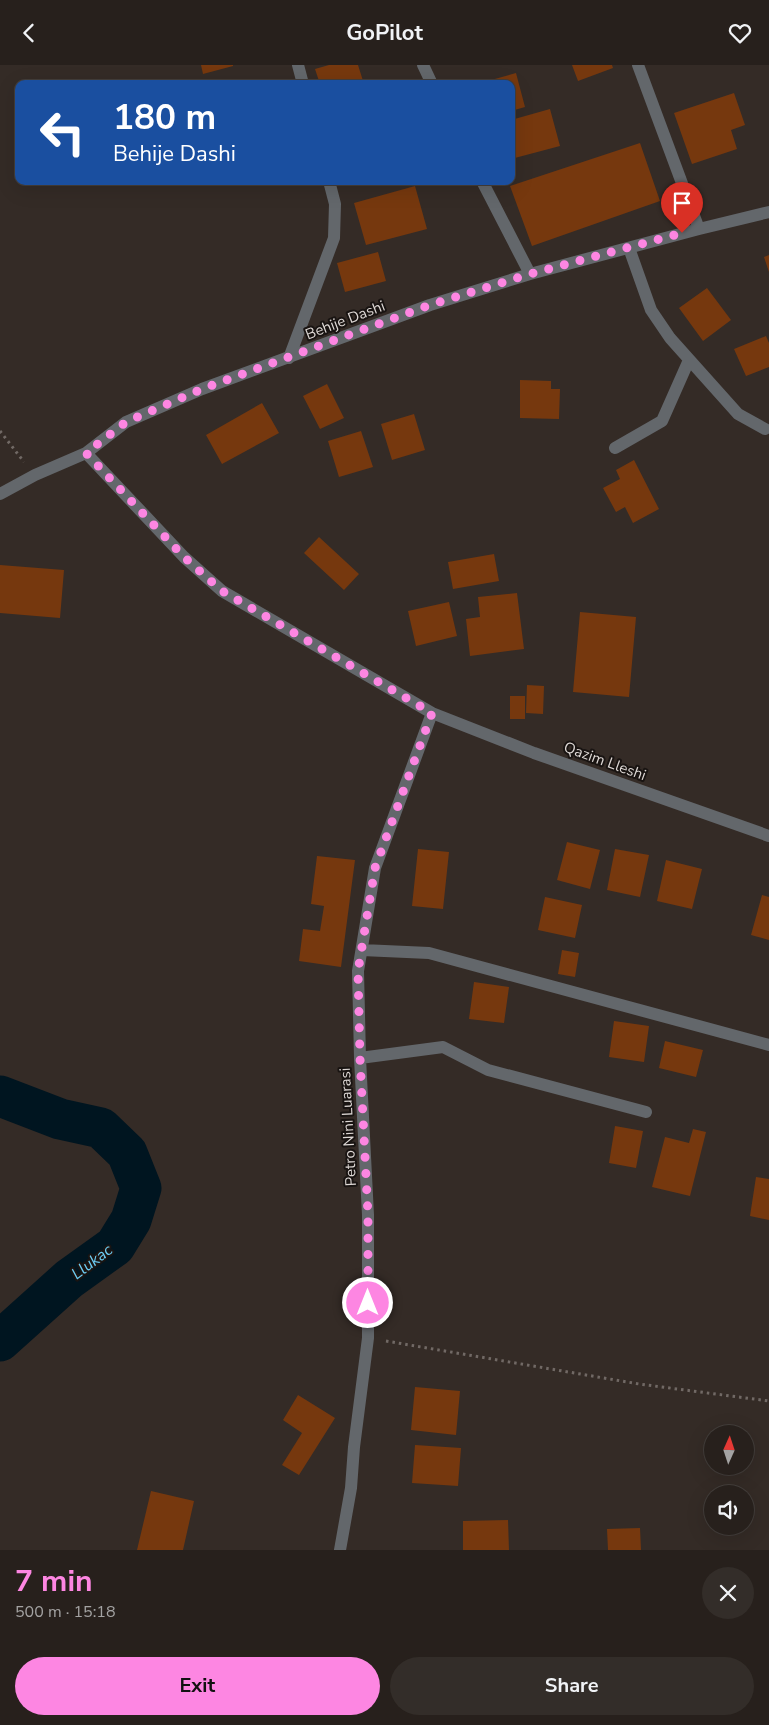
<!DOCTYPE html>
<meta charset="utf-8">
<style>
:root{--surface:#27201c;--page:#332d29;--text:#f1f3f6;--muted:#a4a3a3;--line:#433e3b;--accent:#fd86e2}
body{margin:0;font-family:"Nunito Sans",sans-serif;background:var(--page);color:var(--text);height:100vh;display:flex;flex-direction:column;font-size:19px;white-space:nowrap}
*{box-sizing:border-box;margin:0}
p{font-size:16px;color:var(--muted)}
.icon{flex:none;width:28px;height:28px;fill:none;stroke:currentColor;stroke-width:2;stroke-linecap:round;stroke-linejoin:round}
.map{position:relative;height:1485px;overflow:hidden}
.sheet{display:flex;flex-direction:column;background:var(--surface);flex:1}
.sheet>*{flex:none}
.hud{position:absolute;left:15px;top:15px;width:500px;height:105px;border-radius:10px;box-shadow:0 5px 20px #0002,0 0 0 1px var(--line);background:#1a4fa0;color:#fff;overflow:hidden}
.needle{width:32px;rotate:3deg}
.buttons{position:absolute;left:704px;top:1360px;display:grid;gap:10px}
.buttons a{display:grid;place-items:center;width:50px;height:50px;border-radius:50%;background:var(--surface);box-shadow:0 5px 20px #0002,0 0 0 1px var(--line);font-size:25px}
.pin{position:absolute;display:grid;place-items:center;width:42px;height:42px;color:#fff;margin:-51px -21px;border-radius:50% 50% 50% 0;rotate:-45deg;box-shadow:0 0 5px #0007}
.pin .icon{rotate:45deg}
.me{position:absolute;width:55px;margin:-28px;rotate:0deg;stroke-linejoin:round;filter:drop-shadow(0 0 4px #0008)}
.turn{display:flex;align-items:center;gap:18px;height:105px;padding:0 15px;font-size:22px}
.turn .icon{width:65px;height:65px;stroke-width:2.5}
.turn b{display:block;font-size:35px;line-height:42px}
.round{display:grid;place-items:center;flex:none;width:52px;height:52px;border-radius:26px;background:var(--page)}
.headline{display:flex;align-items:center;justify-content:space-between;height:85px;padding:0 15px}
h1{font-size:30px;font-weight:700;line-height:38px;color:var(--accent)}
.button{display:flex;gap:10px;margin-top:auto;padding:10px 15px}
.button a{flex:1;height:58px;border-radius:30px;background:var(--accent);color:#111;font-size:20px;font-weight:700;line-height:58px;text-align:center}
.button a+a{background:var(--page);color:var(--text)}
header{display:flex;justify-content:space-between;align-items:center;height:65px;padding:0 15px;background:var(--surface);font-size:22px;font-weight:700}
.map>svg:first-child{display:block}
</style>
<header><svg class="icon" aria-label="back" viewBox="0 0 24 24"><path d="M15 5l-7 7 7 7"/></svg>GoPilot<svg class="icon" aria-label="heart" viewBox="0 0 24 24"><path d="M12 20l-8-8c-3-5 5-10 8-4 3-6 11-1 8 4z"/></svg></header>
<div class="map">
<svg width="769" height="1485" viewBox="0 0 769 1485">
<rect width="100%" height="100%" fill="#342b26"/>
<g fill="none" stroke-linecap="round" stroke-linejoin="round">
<path stroke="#001520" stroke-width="41" d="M0,1031L60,1054L101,1063L127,1088L141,1123L131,1155L115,1181L69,1214L0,1276"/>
</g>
<path fill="#76380e" d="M201,0H233V1L203,9Z
M329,0H358L364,19H320L315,4Z
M572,0H612L613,3L578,16Z
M516,8L525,42L511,46V19H477Z
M734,28L745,60L731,65L737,84L692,99L674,48Z
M550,44L560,81L511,94V55Z
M640,78L660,136L532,181L510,121Z
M415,121L427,164L366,180L354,138Z
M378,187L386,216L345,227L337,198Z
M769,190V207L764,192Z
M707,223L731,255L703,276L679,243Z
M766,271L769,278V302L746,311L734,284Z
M520,315L551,316V324H560L559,354L520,353Z
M327,319L344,353L320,364L303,331Z
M262,338L279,368L222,399L206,370Z
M414,349L425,385L392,395L381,359Z
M361,366L373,402L339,412L328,376Z
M634,395L659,444L633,458L625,442L616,447L603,423L620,414L616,405Z
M319,472L359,509L344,525L304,488Z
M494,489L499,516L453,524L448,497Z
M0,500L64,505L60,553L0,548Z
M517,528L524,584L470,591L466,554L480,552L478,532Z
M449,537L457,571L416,581L408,546Z
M580,547L636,552L629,632L573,627Z
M527,620L544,621L543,649L526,648Z
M510,631H525V654H510Z
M567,777L600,785L590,824L557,815Z
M418,784L449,787L443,844L412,841Z
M615,784L649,790L640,832L607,825Z
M317,791L355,795L341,902L299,896L303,864L320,866L324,841L311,839Z
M666,795L702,804L692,844L657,836Z
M762,830L769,832V875L751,870Z
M545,832L582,840L575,873L538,865Z
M562,885L579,888L575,912L558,909Z
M474,917L509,922L504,958L469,954Z
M614,956L649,961L644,997L609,992Z
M665,976L703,985L696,1012L659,1003Z
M615,1061L643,1066L636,1103L609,1098Z
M693,1064L706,1067L690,1131L652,1122L665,1072L689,1078Z
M756,1112L769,1114V1155L750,1151Z
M415,1322L460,1326L456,1370L411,1365Z
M298,1330L335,1353L299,1410L282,1400L302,1368L283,1355Z
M415,1380L461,1383L458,1421L412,1418Z
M151,1426L194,1436L183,1485H137Z
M508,1455L509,1485H463V1456Z
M640,1463L641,1485H608L607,1464Z"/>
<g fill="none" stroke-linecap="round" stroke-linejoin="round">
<path stroke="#716965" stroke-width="3" stroke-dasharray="2.5 4" stroke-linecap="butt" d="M0,366L24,397
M386,1276L639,1319L769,1336"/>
<path stroke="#63676b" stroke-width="12" d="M629,183L651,245L670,273L738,349L765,364
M615,383L662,356L689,295"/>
<path stroke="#63676b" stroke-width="12" d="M298,0L303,19
M423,0L432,19
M638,0L699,164
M482,116L530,209
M289,293L334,173L335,139L329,116
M86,388L184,492L222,526L432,648L534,688L769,771
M0,429L35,410L86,388L126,357L202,324L430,240L530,209L699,164L769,147
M362,885L429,888L769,980
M360,993L443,982L488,1005L646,1047
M340,1485L351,1423L354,1382L368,1273V1150L360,993L358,906L375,803L432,648"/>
</g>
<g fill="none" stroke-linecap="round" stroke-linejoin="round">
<path stroke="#fd86e2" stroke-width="9" stroke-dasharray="0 16.2" d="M368,1238V1150L360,993L358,906L375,803L432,648L222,526L184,492L86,388L126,357L202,324L430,240L530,209L682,168"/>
</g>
<g text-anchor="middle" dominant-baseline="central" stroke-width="4" stroke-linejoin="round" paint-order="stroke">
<g font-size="15" fill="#ded8d5" stroke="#191412">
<text transform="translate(345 255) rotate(-21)">Behije Dashi</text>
<text transform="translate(605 696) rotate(20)">Qazim Lleshi</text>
<text transform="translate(348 1062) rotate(-93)">Petro Nini Luarasi</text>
</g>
<g font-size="16" font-style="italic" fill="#6dcdf3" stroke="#191412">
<text transform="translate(92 1197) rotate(-37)">Llukac</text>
</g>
</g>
</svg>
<div class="buttons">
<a><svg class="needle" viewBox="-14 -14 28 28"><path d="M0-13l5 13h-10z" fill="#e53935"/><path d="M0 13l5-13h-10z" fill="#a4a3a3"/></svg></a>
<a><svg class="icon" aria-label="sound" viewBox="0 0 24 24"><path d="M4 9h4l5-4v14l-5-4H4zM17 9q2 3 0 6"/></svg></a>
</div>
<div class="pin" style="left:682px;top:168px;background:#d93025"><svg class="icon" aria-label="arrive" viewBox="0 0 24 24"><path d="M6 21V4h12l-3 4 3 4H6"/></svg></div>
<svg class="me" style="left:368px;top:1238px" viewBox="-20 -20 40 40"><circle r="17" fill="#fd86e2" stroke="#fff" stroke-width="3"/><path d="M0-11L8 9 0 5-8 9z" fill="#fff"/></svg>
<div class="hud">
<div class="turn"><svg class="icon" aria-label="left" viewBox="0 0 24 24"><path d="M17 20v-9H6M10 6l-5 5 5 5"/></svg><div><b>180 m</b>Behije Dashi</div></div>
</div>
</div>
<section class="sheet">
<div class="headline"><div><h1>7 min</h1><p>500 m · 15:18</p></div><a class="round"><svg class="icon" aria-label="close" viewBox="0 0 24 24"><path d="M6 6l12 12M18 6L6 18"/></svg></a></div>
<div class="button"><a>Exit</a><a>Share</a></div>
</section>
